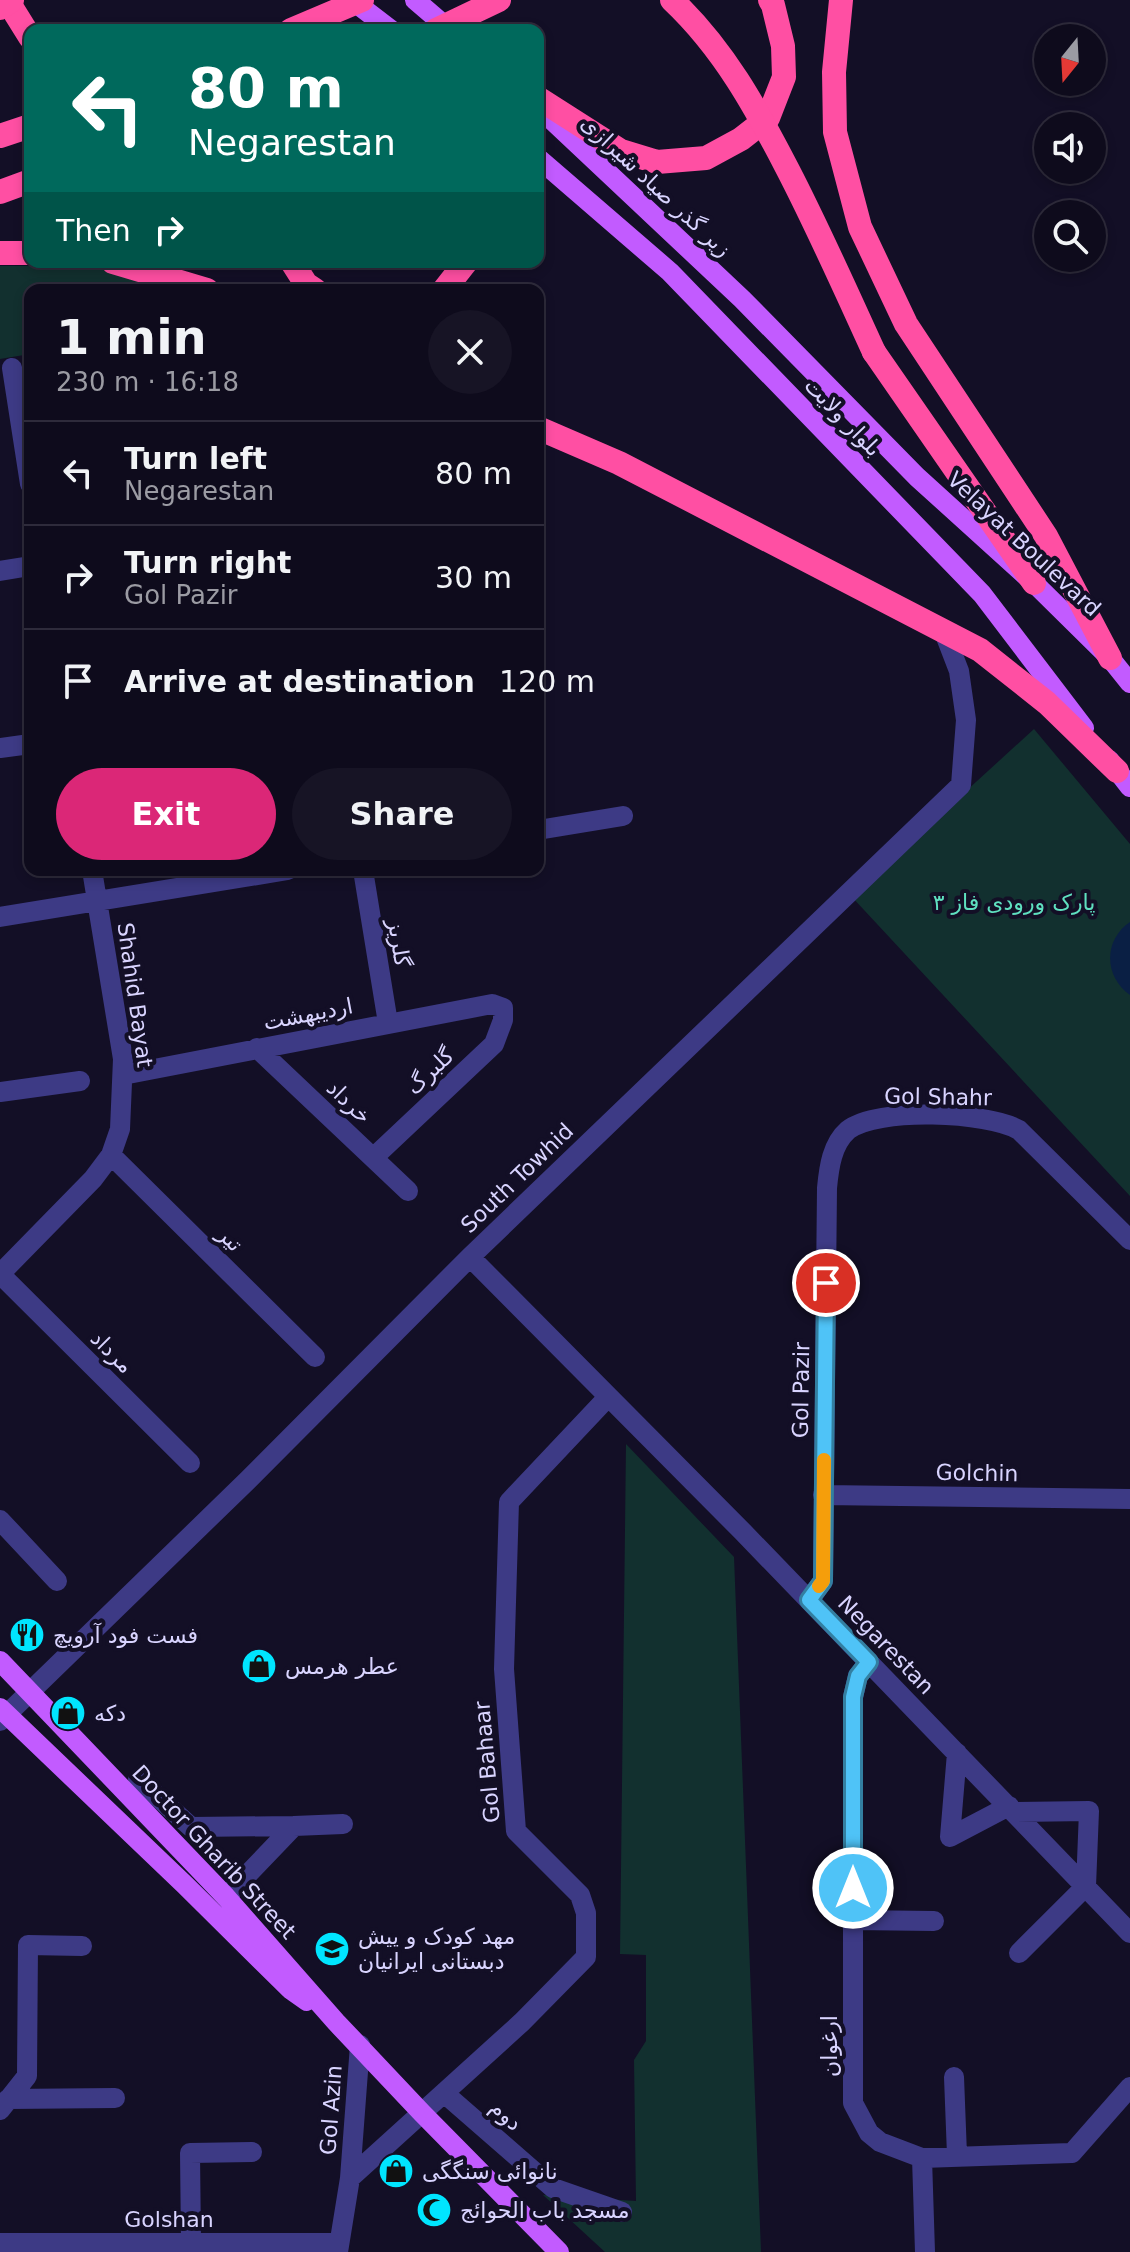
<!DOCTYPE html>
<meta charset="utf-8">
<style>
:root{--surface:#0e0b1c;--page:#171425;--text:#f1f3f6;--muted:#9b9ba3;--line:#2e2b3b;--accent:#db2777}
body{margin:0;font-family:"DejaVu Sans","Noto Sans Arabic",sans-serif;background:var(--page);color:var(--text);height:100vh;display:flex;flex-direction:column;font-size:30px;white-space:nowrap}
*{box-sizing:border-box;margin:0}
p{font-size:26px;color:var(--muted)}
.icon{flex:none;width:44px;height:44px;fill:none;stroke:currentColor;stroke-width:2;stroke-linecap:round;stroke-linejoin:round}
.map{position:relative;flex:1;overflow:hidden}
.side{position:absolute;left:24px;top:284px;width:520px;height:592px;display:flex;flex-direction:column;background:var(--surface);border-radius:16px;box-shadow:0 4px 12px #0003,0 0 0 2px var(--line)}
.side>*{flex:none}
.banner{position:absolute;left:24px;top:24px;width:520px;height:244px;border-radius:16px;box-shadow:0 4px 12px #0003,0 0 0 2px var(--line);background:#00695c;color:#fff;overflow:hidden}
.needle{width:52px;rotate:198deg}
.controls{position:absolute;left:1034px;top:24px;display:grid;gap:16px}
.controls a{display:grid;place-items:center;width:72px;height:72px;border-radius:50%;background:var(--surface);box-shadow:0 4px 12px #0003,0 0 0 2px var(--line);font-size:40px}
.pin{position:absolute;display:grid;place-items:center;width:68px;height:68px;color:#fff;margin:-34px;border:4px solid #fff;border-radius:50%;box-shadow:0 2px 8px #0007}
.me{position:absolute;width:88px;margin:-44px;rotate:0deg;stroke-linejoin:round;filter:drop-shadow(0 0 6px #0008)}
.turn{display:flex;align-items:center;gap:28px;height:168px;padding:0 32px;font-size:36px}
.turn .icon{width:104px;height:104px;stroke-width:2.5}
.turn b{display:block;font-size:56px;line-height:68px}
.then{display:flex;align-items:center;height:76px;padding:0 32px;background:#0003;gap:16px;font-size:30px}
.round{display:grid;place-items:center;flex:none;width:84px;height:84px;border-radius:42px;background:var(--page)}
.summary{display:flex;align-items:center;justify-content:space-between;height:136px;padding:0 32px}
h1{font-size:48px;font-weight:700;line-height:60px}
.primary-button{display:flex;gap:16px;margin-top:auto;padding:16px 32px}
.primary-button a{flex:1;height:92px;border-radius:48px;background:var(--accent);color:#fff;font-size:32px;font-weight:700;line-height:92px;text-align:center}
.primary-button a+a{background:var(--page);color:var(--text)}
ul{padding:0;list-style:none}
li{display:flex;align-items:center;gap:24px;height:104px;padding:0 32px;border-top:2px solid var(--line)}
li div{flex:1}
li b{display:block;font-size:30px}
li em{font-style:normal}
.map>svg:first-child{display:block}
</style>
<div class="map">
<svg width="1130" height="2252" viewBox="0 0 1130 2252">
<rect width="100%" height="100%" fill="#130f26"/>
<path fill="#12302f" d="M0,266H94L179,290H30V354L0,359Z
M1034,729L1130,844V1196L851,896Z
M626,1444L734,1557L761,2252H605L543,2195L636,2201L634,2060L646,2041V1955L620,1954Z"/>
<path fill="#0a1f44" d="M1130,922V995C1104,977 1103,940 1130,922Z"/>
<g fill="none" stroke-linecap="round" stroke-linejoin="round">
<path stroke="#3d3a85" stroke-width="20" d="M12,368L30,484
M0,571L30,566
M0,748L30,744
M538,830L623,816
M363,870L388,1023
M0,917L288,870
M257,1048L408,1191
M123,1075L492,1004L503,1008V1020L494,1044L373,1158
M0,1092L80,1081
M111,1155L315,1357
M470,1257L742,1531L1130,1933
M0,1274L93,1179L111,1155L120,1129L123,1059L92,870
M0,1274L190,1463
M823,1495L1130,1499
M0,1520L57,1581
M809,1600L823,1581L827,1188C829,1167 832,1144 848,1130C877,1107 988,1112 1019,1130L1130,1240
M869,1662L858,1676L853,1697V2103L869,2133L880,2142L922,2158L1072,2153L1130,2087
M0,1721L248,1480L470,1257L961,785L966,720L959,671L944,632
M957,1753L950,1837L1009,1806
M138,1779L191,1827L294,1826
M1014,1812L1089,1811L1086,1886L1019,1953
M226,1897L294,1826L343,1824
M853,1920L934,1921
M954,2077L957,2155
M444,2093L553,2188L622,2212
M8,2099L115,2098
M0,2110L27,2076L28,1945L82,1946
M922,2158L925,2252
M350,2178L522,2022L586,1957V1913L580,1895L516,1831L504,1669L509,1502L608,1397
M0,2243H338
M191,2243L190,2153L252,2152
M338,2252L350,2178L360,2045"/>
<path stroke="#c25bff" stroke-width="20" d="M352,0L391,30
M415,0L450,30
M538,107L742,299L917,477L1034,583L1110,658L1130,683
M538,158L670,272L982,594L1084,728
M1109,760L1130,787
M0,1661L226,1897L336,2022L422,2113L559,2252
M0,1708L185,1885L290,1989L307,2001"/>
<path stroke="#ff4fa3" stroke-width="24" d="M7,0L30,37
M841,0L834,72L835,132L860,227L906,324L1046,536L1110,658
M538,98L621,151L657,162L706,158L741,139L768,118L784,77L783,46L773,5L770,0
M0,136L30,126
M0,192L30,181
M0,253H30
M113,262L207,290
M292,262L306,284L315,290
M444,290L466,262
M874,352L1034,583
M538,428L619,463L980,650L1047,703L1117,771"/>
<path stroke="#ff4fa3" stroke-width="24" d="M672,0C724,49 756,108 788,170C819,230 846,291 874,352
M0,8L12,0
M291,30L362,0
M436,30L499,0"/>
</g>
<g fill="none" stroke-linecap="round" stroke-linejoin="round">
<defs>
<path id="route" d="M826,1283L823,1581L809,1600L869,1662L858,1676L853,1697V1888"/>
</defs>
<use href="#route" stroke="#337fa1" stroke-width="20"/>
<use href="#route" stroke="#4fc3f7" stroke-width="14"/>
<path stroke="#f59e0b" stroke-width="14" d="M819,1586L823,1581L824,1460"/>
</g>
<defs>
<symbol id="restaurant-disc" viewBox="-11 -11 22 22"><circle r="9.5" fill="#00e5ff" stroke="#130f26"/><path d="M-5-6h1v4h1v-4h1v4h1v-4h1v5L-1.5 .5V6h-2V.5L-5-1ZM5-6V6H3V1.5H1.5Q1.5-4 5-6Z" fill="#111"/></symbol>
<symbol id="shop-disc" viewBox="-11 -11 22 22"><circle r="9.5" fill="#00e5ff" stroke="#130f26"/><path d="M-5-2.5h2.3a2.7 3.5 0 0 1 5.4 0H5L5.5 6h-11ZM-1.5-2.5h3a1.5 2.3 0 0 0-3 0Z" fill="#111"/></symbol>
<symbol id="school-disc" viewBox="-11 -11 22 22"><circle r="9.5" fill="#00e5ff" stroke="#130f26"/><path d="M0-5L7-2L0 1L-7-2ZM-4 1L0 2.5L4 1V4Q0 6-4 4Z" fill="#111"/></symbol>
<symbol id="mosque-disc" viewBox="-11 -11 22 22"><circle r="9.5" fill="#00e5ff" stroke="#130f26"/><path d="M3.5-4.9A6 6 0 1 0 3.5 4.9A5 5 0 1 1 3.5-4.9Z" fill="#111"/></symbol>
</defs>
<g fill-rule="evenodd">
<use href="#restaurant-disc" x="7" y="1615" width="40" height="40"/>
<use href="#shop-disc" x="239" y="1646" width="40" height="40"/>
<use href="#shop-disc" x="48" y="1693" width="40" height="40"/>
<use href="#school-disc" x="312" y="1929" width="40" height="40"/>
<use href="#shop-disc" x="376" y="2151" width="40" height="40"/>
<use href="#mosque-disc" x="414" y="2190" width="40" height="40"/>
</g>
<g text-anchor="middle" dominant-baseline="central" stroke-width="8" stroke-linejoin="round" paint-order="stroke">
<g font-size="22" fill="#d9d4ff" stroke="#130f26">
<text transform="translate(656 186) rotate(43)">زیر گذر صیاد شیرازی</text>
<text transform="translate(843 417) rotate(46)">بلوار ولایت</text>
<text transform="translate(1024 544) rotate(43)">Velayat Boulevard</text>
<text transform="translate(399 943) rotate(81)">گلریز</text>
<text transform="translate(135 995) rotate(82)">Shahid Bayat</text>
<text transform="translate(308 1014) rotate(-11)">اردیبهشت</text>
<text transform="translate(430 1071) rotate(-43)">گلبرگ</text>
<text transform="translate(938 1097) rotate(1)">Gol Shahr</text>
<text transform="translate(349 1102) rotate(44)">خرداد</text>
<text transform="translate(517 1178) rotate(-44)">South Towhid</text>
<text transform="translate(230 1239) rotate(45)">تیر</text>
<text transform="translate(112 1352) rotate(45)">مرداد</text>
<text transform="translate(801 1390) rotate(-89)">Gol Pazir</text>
<text transform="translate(977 1473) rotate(1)">Golchin</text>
<text transform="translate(886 1645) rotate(46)">Negarestan</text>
<text transform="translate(487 1762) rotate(-95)">Gol Bahaar</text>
<text transform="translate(214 1852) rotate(47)">Doctor Gharib Street</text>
<text transform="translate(829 2046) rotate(-90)">ارغوان</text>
<text transform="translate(331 2110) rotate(-86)">Gol Azin</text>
<text transform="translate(506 2115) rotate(41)">دوم</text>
<text x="169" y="2219">Golshan</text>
</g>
<g font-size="22" fill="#5fe0c0" stroke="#130f26">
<text x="1014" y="902">پارک ورودی فاز ۳</text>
</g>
<g font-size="22" fill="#d9d4ff" stroke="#130f26" text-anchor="start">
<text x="53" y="1635">فست فود آرویچ</text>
<text x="285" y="1666">عطر هرمس</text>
<text x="94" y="1713">دکه</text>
<text x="358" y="1936">مهد کودک و پیش<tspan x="358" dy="25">دبستانی ایرانیان</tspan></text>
<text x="422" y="2171">نانوائی سنگگی</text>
<text x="460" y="2210">مسجد باب الحوائج</text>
</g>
</g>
</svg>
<div class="controls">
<a><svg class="needle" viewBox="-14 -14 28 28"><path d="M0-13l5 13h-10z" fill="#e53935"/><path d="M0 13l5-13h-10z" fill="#9b9ba3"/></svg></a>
<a><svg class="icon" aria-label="sound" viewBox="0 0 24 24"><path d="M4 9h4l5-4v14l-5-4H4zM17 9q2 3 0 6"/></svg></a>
<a><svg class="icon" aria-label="search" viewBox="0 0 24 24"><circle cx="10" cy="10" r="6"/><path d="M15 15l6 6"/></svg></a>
</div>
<div class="pin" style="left:826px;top:1283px;background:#d93025"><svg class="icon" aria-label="arrive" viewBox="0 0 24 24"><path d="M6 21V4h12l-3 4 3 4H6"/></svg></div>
<svg class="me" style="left:853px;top:1888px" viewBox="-20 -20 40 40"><circle r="17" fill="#4fc3f7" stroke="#fff" stroke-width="3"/><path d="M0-11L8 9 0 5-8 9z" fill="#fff"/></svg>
<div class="banner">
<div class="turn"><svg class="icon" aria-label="left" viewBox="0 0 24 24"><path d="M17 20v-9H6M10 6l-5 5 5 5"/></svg><div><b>80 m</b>Negarestan</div></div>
<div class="then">Then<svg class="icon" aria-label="right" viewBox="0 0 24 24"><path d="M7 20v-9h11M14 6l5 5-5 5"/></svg></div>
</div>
<section class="side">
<div class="summary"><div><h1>1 min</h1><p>230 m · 16:18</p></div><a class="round"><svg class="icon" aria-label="close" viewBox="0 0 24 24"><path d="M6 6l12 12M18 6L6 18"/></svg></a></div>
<ul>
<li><svg class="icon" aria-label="left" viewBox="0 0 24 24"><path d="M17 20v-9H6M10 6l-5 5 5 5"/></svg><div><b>Turn left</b><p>Negarestan</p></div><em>80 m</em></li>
<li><svg class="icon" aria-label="right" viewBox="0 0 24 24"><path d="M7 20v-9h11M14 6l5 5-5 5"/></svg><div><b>Turn right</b><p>Gol Pazir</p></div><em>30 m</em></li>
<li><svg class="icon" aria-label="arrive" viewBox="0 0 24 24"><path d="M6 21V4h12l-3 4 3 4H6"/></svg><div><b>Arrive at destination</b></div><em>120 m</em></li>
</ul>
<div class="primary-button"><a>Exit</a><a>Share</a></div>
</section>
</div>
